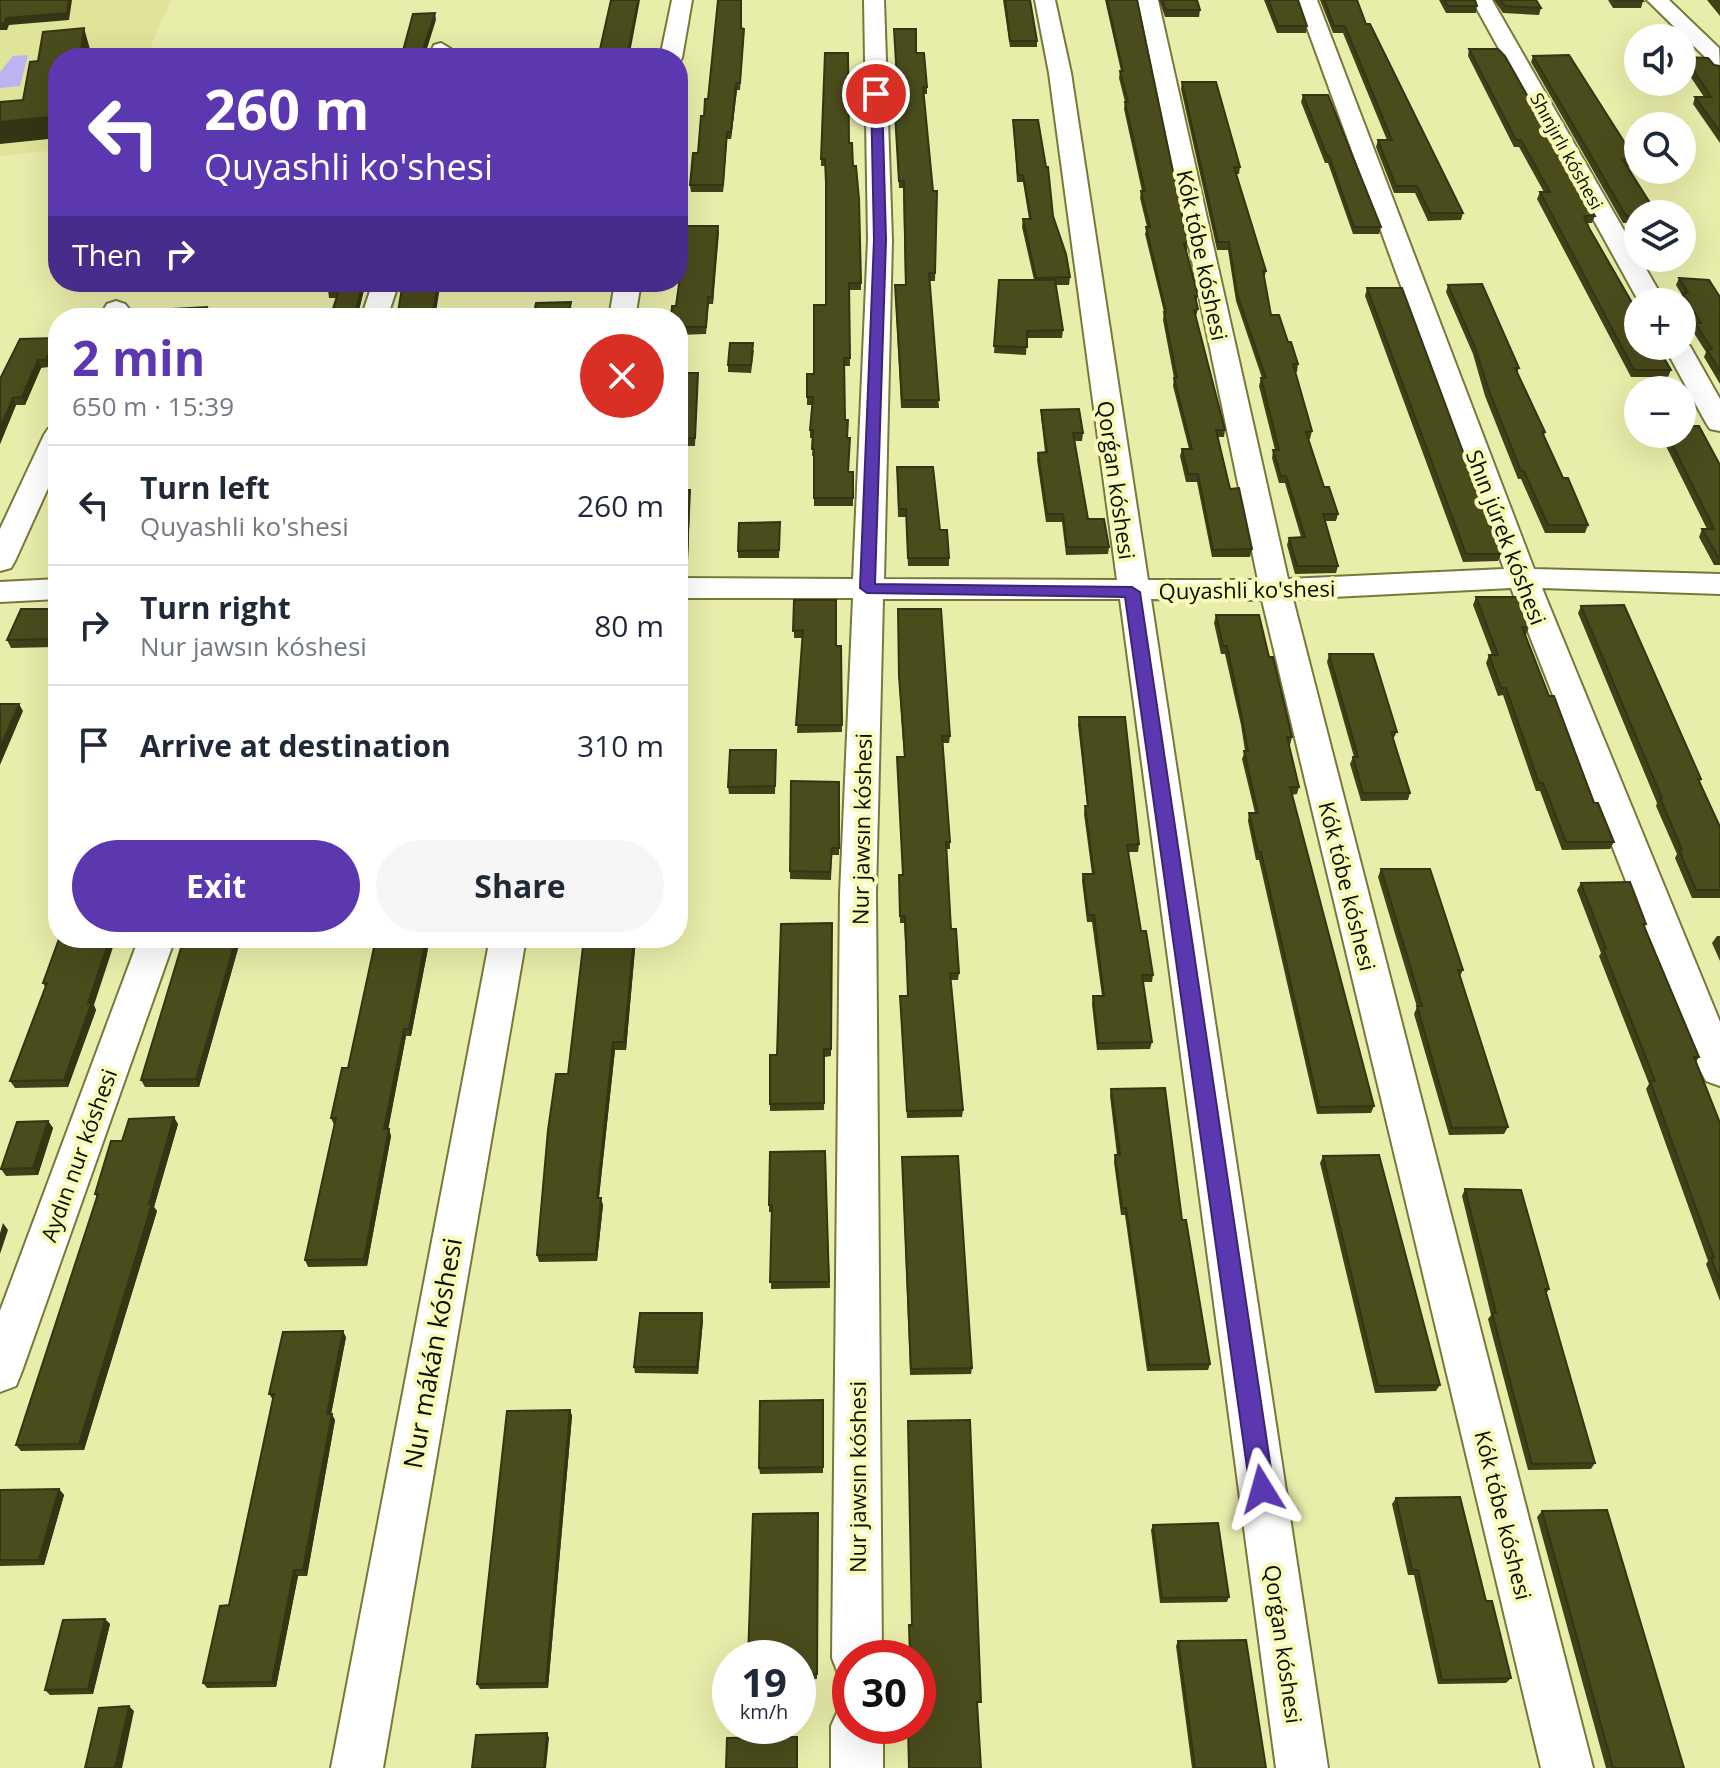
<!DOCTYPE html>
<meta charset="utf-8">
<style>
:root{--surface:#fff;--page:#f6f6f7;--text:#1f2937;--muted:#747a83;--line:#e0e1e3;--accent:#5b38b0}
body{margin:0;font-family:"Open Sans",sans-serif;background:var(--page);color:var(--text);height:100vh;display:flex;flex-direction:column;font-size:30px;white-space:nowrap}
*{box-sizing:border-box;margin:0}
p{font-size:26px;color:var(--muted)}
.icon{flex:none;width:44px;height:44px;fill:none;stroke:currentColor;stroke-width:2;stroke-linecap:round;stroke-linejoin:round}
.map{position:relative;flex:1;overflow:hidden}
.sheet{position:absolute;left:48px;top:308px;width:640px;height:640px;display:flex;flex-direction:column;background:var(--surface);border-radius:32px;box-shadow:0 8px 32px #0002}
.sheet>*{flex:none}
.banner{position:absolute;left:48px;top:48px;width:640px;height:244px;border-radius:32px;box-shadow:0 8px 32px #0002;background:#5b38b0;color:#fff;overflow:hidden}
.fabs{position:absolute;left:1624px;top:24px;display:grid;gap:16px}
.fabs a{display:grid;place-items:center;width:72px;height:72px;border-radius:50%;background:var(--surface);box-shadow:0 8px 32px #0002;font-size:40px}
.speed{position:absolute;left:712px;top:1640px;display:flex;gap:16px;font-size:40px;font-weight:700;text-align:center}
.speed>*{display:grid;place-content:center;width:104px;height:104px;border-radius:50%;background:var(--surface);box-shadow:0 8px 32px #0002;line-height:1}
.speed small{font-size:20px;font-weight:400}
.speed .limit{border:12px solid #d22;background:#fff;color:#111}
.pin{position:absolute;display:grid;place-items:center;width:68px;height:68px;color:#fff;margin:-34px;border:4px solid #fff;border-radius:50%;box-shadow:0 2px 8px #0007}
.me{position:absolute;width:88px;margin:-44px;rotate:352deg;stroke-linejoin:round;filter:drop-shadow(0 0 6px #0008)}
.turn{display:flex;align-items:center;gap:28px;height:168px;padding:0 24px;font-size:36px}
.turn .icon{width:104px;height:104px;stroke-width:2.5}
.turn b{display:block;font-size:56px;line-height:68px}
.then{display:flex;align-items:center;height:76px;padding:0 24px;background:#0003;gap:16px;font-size:30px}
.round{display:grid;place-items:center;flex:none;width:84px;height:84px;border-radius:42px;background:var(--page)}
.summary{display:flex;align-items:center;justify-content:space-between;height:136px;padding:0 24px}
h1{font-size:48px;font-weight:700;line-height:60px;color:var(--accent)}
.action{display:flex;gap:16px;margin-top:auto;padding:16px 24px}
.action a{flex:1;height:92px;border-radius:48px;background:var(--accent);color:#fff;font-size:32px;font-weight:700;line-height:92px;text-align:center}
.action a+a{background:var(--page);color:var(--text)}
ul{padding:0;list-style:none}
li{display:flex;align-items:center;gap:24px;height:120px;padding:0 24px;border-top:2px solid var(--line)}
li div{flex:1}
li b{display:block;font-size:30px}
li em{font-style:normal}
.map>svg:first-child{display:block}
</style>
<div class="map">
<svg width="1720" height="1768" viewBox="0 0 1720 1768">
<rect width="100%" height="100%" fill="#e9edaa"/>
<path fill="#e0e499" d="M0,0H171L152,43V58H58V150L0,156Z"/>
<path fill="#bcb4f0" d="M28,55L20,86L0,88V72L13,56Z"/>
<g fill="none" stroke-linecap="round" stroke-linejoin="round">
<defs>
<path id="minor" d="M672,0H692L682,58L678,63V58H660Z
M864,0H884L892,240L884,579L1117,580L1049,73L1035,0H1055L1071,73L1148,580H1258L1138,0H1158L1288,579L1504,569L1297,0H1317L1534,569L1720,574V594L1542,588L1720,1022V1086L1706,1081L1700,1070L1511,588L1293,599L1593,1768H1541L1262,600L1151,599L1328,1768H1276L1120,599H883L876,894L882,1658H850V1680L839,1676L832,1658L840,894L853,598H678V578L853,579L868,240Z
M1472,0H1492L1665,302H1639Z
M1647,0H1669L1719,48L1720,70L1712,69L1704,56Z
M441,43L451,49L450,58H428L434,45Z
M373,282H399L387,318H361Z
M615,282H641L635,318H609Z
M116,301L125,304L129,309L125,318H99L107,304Z
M1682,339L1690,346L1720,399V431L1710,429L1706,423L1664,346H1682Z
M58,427V466L15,561L11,568L0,571V529L44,435L48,429Z
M58,579V599L0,602V582Z
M139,938H175L22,1371L16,1386L0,1392V1311Z
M490,938H526L383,1768H331Z
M850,1703V1726H883V1768H831V1726L839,1708Z"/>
</defs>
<use href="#minor" stroke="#77793a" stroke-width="4"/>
<use href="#minor" fill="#fff" fill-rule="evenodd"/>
</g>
<path fill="#404118" d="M1003,0H1030L1037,41V47H1010Z
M1105,0H1137L1188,243L1187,250H1185L1198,296L1196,302L1198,309L1196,316L1225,430L1224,437H1218L1230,489L1252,549L1250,557H1212L1197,482H1186L1180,456L1182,449H1189L1173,386L1174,378L1163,320L1164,312L1145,234L1147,227L1140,198L1141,191H1142L1124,109L1125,102L1119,78L1120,71H1121Z
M1159,0H1197L1200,10L1199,17H1165Z
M1264,0H1298L1307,26L1306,33H1277Z
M1320,0H1357L1366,24L1463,213L1461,220L1428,221L1415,193H1394L1376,147L1378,140H1387L1343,33H1333Z
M1439,0H1475L1477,6L1476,13H1446Z
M1494,0H1536L1541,8L1539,15L1503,13Z
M1608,0H1642L1643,1L1641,8H1613Z
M1707,0H1720V16Z
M741,28L744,29V35L740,90H737L731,139H727L723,192H691L690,185L698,153L704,116L708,99Z
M1469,49L1595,216L1592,223H1587L1589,228L1671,370L1668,377H1631L1537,199L1540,192H1544L1519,147H1514L1468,56Z
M916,53L927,87V94H924L933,191H937L935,281H930L939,408H901L895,292L905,285L903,188H899L894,103Z
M1533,56L1635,159L1633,167H1627L1638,214V223H1623L1531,62Z
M1685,57L1720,66V143L1693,104L1695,97H1704L1682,64Z
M1182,82L1240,167L1239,174H1236L1266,271L1264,279L1271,315L1288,342L1298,364L1297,372H1295L1312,431L1310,439H1308L1324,487L1338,514L1336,521H1325L1338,566L1336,573L1295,574L1287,545L1289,538L1301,537L1285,483H1279L1272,458L1273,450H1275L1259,386L1261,378H1262L1236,301L1228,250H1217L1181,89Z
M1303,95L1381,227L1379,234H1353L1328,163H1325L1301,102Z
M1013,120L1053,216L1070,277L1069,285H1056L1063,330L1062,338H1027L1026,355L994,353L999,280H1034L1022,227L1023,219H1029L1023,182H1017Z
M849,143L853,166L861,283V290H849L850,366H844L845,420L847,438L849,472H853V506H814V456H812L813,438H810V430L812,405H807V374H814L826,305V189L825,166H821V159Z
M718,226L713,304H709L706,334L678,335L676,306Z
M1679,278L1720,297V384L1704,357L1706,352L1692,330L1695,324L1680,300L1682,295L1676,285Z
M366,282L357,318H332L331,315L337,298H329L328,290Z
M1448,285L1519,368L1517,373L1545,432L1544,436L1563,478L1588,525L1585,533H1545L1521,479H1518L1485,396L1473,354L1446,292Z
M1367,288L1501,554L1498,561L1463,562L1365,296Z
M58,342V348L49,367L41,368L25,405H16L0,444V379Z
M754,350L751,373L728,372V365Z
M678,373H698L695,446H678Z
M1041,410L1083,433L1082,441H1075L1088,519L1109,547L1108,554L1066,555L1062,522H1046L1037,460L1038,453L1045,452L1041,417Z
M1660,434H1682L1720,465V565H1714L1699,537L1702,529H1707Z
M897,467L940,530L949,558V566H908L906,517H898Z
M678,490L690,497L688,561H678Z
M780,530L779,558H738V551Z
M1476,597L1529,627L1526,635H1525L1549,696L1594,803L1614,842L1610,849L1562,850L1540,791H1536L1503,695L1498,696L1486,663L1489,655H1492L1473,605Z
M794,600L837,646H841L842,732L797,733L803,638H794Z
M1581,606L1701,779L1700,782L1720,827V898H1692L1675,858L1677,854L1656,806L1657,803L1578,613Z
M58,609L54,647L11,648L7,640Z
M898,609L950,736L949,743H943L950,842V849H946L951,929L959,973L958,980H951L963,1110L962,1117L907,1118L900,1003V996H908L904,923H900L899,882L902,875L904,757L899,684Z
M1216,615L1269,657L1292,737L1290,745H1289L1299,787L1297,794L1292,795L1374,1106L1371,1113L1317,1114L1259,860H1256L1248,821L1249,813H1255L1242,759L1245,751L1241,725L1225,654H1221L1214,623Z
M1329,654L1397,732L1393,739L1410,793L1408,800L1361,801L1350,764L1353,757H1354L1327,662Z
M1079,717L1139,844L1138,852H1128L1141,931L1153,975L1152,982H1143L1152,1042L1150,1049L1097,1050L1092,1004L1093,996H1102L1092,922H1087L1082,881L1083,874H1092L1084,814L1085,806H1087L1078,725Z
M776,757L775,794H729L728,787Z
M791,781L839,782V855H832L831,880L790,879Z
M1381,869L1463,970L1460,976L1508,1127L1504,1134L1449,1135L1414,1014L1417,1007L1378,877Z
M1581,883L1646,924L1645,927L1699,1057L1696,1062L1720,1123V1301L1706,1264L1708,1261L1646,1089L1649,1084L1599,956L1601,953L1577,890Z
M832,923L831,1056L825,1057L824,1110L770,1111V1104L777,1055Z
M1717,936H1720V961L1712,943Z
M184,938H241L199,1087H145L141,1080Z
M376,938H430L411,1036H406L388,1129L391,1136L367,1266L308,1267L305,1260L334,1125L331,1118L348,1068Z
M636,938L626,1050H615L599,1198L603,1205L597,1261L539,1262L537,1255L568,1074Z
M59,939L96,1010L68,1087L15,1088L10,1081L45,987L43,983Z
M1111,1089L1182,1220L1210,1364L1208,1370L1147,1371L1125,1215H1121L1114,1162L1115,1155H1117L1110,1096Z
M48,1121L53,1128L38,1175L6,1176L1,1169Z
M178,1124L154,1207L157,1211L84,1450L21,1451L16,1445L97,1198L95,1194L122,1141Z
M825,1151L830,1288L771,1289L772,1212H769V1205Z
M1323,1156L1440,1385L1436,1391L1375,1393L1320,1163Z
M902,1164L972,1368L971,1374L910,1375Z
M1465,1189L1549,1289L1546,1294L1595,1463L1591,1469L1528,1470L1488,1319L1491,1315L1462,1196Z
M703,1320L698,1374L635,1373L634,1367Z
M346,1337L331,1414L335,1420L307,1576H298L276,1687L207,1688L203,1683L229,1605L273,1400L269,1394Z
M823,1400V1473L760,1474L759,1468Z
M570,1410L572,1416L548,1688L480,1689L477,1684Z
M59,1489L64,1495L44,1565L0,1566V1490Z
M1396,1498L1486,1601L1511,1678L1506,1683L1438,1684L1414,1575H1408L1392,1504Z
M1542,1511L1684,1768H1606L1537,1517Z
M818,1513L817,1679L798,1680V1658Z
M1153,1525L1229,1597L1227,1602L1160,1603L1151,1530Z
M105,1619L110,1624L93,1694L50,1695L45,1690Z
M1178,1641L1266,1768H1192L1176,1646Z"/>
<path fill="#343514" d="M69,0H72L69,20L9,25L7,30H0V23L6,18Z
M638,0H640L629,58H627Z
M435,13L436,20L424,58H420Z
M84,28L90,49L89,58H80Z
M736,83L737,90L731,139V132Z
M58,116V138L0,144V122Z
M727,132V139L723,192V185Z
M718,226L719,233L713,304L712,297Z
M363,282H366L357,318H355V315Z
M438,282L440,287L435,318H432Z
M207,307L210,314L208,318H203Z
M56,338L58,348L49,367L46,360Z
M38,360L41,368L25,405L22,397Z
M13,398L16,405L0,444V428Z
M690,490V497L688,561L687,554Z
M58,623V638L54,647L51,639Z
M19,704L23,711L0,765V748Z
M110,938H116L94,1005L96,1010L68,1087L64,1080L88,1003Z
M236,938H241L199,1087L196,1079Z
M426,938H430L411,1036L409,1029Z
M634,938H636L626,1050L624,1042Z
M404,1029L406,1036L387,1136L384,1129Z
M613,1042L615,1050L598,1205L597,1198Z
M174,1117L178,1124L154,1207L157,1211L84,1450L79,1444Z
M48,1121L53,1128L38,1175L33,1168Z
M389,1129L391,1136L367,1266L364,1259Z
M601,1198L603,1205L597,1261L596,1254Z
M3,1223L8,1230L0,1254V1233Z
M702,1313L703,1320L698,1374L697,1367Z
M343,1331L346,1337L330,1420L327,1414Z
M570,1410L572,1416L548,1688L546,1683Z
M332,1414L335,1420L307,1576L303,1570Z
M59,1489L64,1495L44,1565L39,1560Z
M294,1570L298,1576L276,1687L272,1682Z
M105,1619L110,1624L93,1694L88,1689Z
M129,1706L134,1711L122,1768H115Z
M547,1733L549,1738L546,1768H544Z"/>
<path fill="#4a4c1c" stroke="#343514" stroke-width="2" d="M0,0H69L67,13L6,18L5,23H0Z
M611,0H638L627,58H598Z
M718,0H741V28L744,29L740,83H736L731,132H727L723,185H690L693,153H698L701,116H704L705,99H708Z
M1005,0H1030L1037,41H1010Z
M1107,0H1137L1188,243H1184L1198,296H1195L1198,309L1194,310L1225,430H1216L1230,489L1239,488L1252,549L1213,550L1198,474H1188L1182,449H1192L1174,378H1177L1164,312H1166L1146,227H1150L1141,191H1145L1125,102H1128L1120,71H1123Z
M1162,0H1197L1200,10H1166Z
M1268,0H1298L1307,26H1278Z
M1324,0H1357L1366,24H1370L1463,213H1430L1417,186H1396L1378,140H1392L1345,26H1334Z
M1444,0H1475L1477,6H1448Z
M1500,0H1536L1541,8L1505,6Z
M1615,0H1642L1643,1H1616Z
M435,13L420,58H401L413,14Z
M84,28L80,58H58V116L0,122V102L23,100L30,62L38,61L43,32Z
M894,29H916V53H924L927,87H923L933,191H937L935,273H929L939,400H902L895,285H906L904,181H899L894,96H898Z
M1469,49H1498L1505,56L1595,216H1584L1589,228L1638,313V346H1657L1671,370H1634L1540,192H1550L1521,140H1516Z
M825,53H848L849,143H852L853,166H856L859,199L861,283H849L850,358H844L845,420H848L847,438H850L848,472H853V498H814V449H812L813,430H810L813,397H807V374H814V305H826V183L825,159H821Z
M1569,55L1635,159L1623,160L1657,214H1638V216H1626L1533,56Z
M1685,57L1708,58L1714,65L1720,66V132L1695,97H1711Z
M1182,82H1216L1240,167H1234L1266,271H1263L1271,315H1279L1288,342H1291L1298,364H1293L1312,431L1306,432L1324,487H1329L1338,514H1323L1338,566H1297L1289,538L1305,537L1286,476H1281L1273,450H1279L1261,378H1266L1237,294L1229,242H1218Z
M1303,95H1328L1381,227H1354L1329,156H1327Z
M1013,120H1038L1046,167H1048L1053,216L1066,254L1070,277L1036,278L1023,219H1031L1023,175H1018Z
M687,226H718L712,297H708L706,327H678V318H671L672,306H676Z
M1679,278L1709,280L1720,297V371L1707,350L1712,349L1695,323H1701L1683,293H1688Z
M999,280H1055L1063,330L1027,331V347L994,346Z
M330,282H363L355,315H331L339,290H328Z
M403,282H438L432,318H397Z
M1482,284L1519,368H1515L1545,432H1542L1563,478H1568L1588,525H1548L1524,471H1521L1488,388L1475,347L1448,285Z
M1367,288H1402L1501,554H1466Z
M571,302L568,318H533L536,303Z
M207,307L203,318H168L172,309Z
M56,338L46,360H38L22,397L13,398L0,428V379L20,339Z
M730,343H753L751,365H728Z
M678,373H698L695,438L678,439Z
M1079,409L1083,433H1073L1088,519H1104L1109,547H1067L1063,514H1047L1038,453L1047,452L1041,410Z
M1682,426H1699L1720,465V557H1718L1702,529H1714L1667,434H1682Z
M897,467H933L940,530H947L949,558H908L906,509H899Z
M678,490H690L687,554H678Z
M780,522L779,550L738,551L739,523Z
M1476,597H1517L1529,627H1522L1549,696H1554L1594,803H1598L1614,842H1566L1543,783H1539L1506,688H1501L1489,655H1498Z
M794,600H836V646H841L842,725H796L803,630L793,631Z
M1624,605L1701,779H1698L1720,827V890H1696L1679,850H1682L1660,798H1662L1581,606Z
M21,609H58V623L51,639L7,640Z
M898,609H941L950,736H942L950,842H946L951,929H956L959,973H950L963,1110L907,1111L900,996H908L905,916H900L899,875H903L897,757H905L899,676Z
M1216,615H1259L1269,657H1273L1292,737H1287L1299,787H1290L1374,1106L1319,1107L1261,852H1258L1249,813H1258L1244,751H1248L1242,718L1227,646H1223Z
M1329,654H1373L1397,732H1391L1410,793H1363L1353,757H1358Z
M0,704H19L0,748Z
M1079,717H1125L1139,844L1127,845L1141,931H1146L1153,975H1142L1152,1042L1098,1043L1093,996H1104L1094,915H1088L1083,874H1094L1085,806H1088Z
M730,750H776L775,786L728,787Z
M791,781L839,782V848H832L830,872L790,871Z
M1381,869H1430L1463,970H1458L1508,1127L1452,1128L1417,1006H1422Z
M1630,882L1646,924H1643L1699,1057H1694L1720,1123V1281L1711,1258H1714L1650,1081H1655L1603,949H1606L1581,883Z
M832,923L831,1049H824V1103L770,1104V1055H777L781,924Z
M67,938H110L88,1003L92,1002L64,1080L10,1081L47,983H43L59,939Z
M184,938H236L196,1079L141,1080Z
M376,938H426L409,1029H404L384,1129H389L364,1259L305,1260L336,1118H331L342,1068H348Z
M584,938H634L624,1042H613L597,1198H601L596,1254L537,1255L548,1130L556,1074H568Z
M1165,1088L1182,1220H1186L1210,1364L1149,1365L1126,1208H1122L1115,1155H1120L1111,1089Z
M174,1117L149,1204H152L79,1444L16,1445L98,1194H95L111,1141H122L129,1119Z
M48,1121L33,1168L1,1169L17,1122Z
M825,1151L829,1282H770L772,1205H769L770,1152Z
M1379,1155L1440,1385L1378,1386L1323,1156Z
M958,1156L972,1368L911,1369L902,1157Z
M1465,1189L1521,1190L1549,1289H1545L1595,1463L1532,1464L1492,1313H1496Z
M640,1313H702L697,1367H634Z
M343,1331L327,1414H332L303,1570H294L272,1682L203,1683L220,1606L229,1605L274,1394H269L283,1332Z
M823,1400V1467L759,1468L760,1401Z
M570,1410L546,1683L477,1684L507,1411Z
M970,1420L981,1702H977L981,1768H909L908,1726H918V1658H910L909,1625H912L908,1421Z
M59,1489L39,1560H0V1490Z
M1460,1497L1486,1601H1492L1511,1678L1442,1680L1418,1570H1412L1396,1498Z
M1607,1510L1684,1768H1613L1542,1511Z
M818,1513L817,1674L798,1675V1658H748L753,1514Z
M1218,1523L1229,1597L1162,1598L1153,1525Z
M105,1619L88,1689L45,1690L63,1620Z
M1246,1640L1266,1768H1195L1178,1641Z
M129,1706L115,1768H85L99,1708Z
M547,1733L544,1768H472L476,1735Z
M797,1737V1768H726L727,1738Z"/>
<path fill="#5b38b0" stroke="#3b2472" stroke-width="2" d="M876,90L882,94L886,240L875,584L1132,587L1140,592L1274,1489L1270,1498L1262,1501L1253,1498L1250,1489L1125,597L867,593L860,588L874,240L871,94Z"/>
<g text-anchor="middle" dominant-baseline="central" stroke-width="8" stroke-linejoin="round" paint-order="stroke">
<g font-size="18" fill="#0d0d00" stroke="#f7fbb7">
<text transform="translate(1567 151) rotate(61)">Shınjırlı kóshesi</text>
</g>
<g font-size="22" fill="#0d0d00" stroke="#f7fbb7">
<text transform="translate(1203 255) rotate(78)">Kók tóbe kóshesi</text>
<text transform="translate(1117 480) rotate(82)">Qorǵan kóshesi</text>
<text transform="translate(1507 537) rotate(69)">Shın júrek kóshesi</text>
<text transform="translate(1247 589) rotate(-1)">Quyashli ko'shesi</text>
<text transform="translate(861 829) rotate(-89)">Nur jawsın kóshesi</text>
<text transform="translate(1348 886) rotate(76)">Kók tóbe kóshesi</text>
<text transform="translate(78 1155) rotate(-70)">Aydın nur kóshesi</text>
<text transform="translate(857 1477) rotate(-90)">Nur jawsın kóshesi</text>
<text transform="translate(1504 1515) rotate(76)">Kók tóbe kóshesi</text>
<text transform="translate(1284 1644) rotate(82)">Qorǵan kóshesi</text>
</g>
<g font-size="26" fill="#0d0d00" stroke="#f7fbb7">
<text transform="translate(432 1353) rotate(-80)">Nur mákán kóshesi</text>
</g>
</g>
</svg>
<div class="fabs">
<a><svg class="icon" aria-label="sound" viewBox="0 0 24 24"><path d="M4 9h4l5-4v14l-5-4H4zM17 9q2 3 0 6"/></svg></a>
<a><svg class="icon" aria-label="search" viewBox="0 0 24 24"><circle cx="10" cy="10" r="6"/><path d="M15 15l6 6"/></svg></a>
<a><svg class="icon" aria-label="layers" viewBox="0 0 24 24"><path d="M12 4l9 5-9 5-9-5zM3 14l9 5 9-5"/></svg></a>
<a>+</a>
<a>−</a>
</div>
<div class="speed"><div>19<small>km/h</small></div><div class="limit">30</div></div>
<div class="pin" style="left:876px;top:94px;background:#d93025"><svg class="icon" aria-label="arrive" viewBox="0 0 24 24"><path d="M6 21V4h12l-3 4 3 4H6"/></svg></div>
<svg class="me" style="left:1262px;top:1489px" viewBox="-20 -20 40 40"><path d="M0-17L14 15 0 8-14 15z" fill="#5b38b0" stroke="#fff" stroke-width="4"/></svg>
<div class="banner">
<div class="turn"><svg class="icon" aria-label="left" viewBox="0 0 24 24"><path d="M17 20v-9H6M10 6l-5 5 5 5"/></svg><div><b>260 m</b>Quyashli ko'shesi</div></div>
<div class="then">Then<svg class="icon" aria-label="right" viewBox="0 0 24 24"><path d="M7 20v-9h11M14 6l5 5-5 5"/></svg></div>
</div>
<section class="sheet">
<div class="summary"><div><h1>2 min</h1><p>650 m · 15:39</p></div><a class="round" style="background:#d93025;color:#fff"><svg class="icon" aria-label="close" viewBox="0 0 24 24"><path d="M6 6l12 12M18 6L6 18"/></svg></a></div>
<ul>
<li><svg class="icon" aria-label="left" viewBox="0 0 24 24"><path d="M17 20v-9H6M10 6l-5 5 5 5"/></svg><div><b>Turn left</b><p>Quyashli ko'shesi</p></div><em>260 m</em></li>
<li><svg class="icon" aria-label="right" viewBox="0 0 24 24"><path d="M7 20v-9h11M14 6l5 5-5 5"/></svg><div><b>Turn right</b><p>Nur jawsın kóshesi</p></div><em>80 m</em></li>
<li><svg class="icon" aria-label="arrive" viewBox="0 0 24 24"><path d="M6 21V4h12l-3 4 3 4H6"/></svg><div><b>Arrive at destination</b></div><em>310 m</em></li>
</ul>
<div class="action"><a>Exit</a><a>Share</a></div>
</section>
</div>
